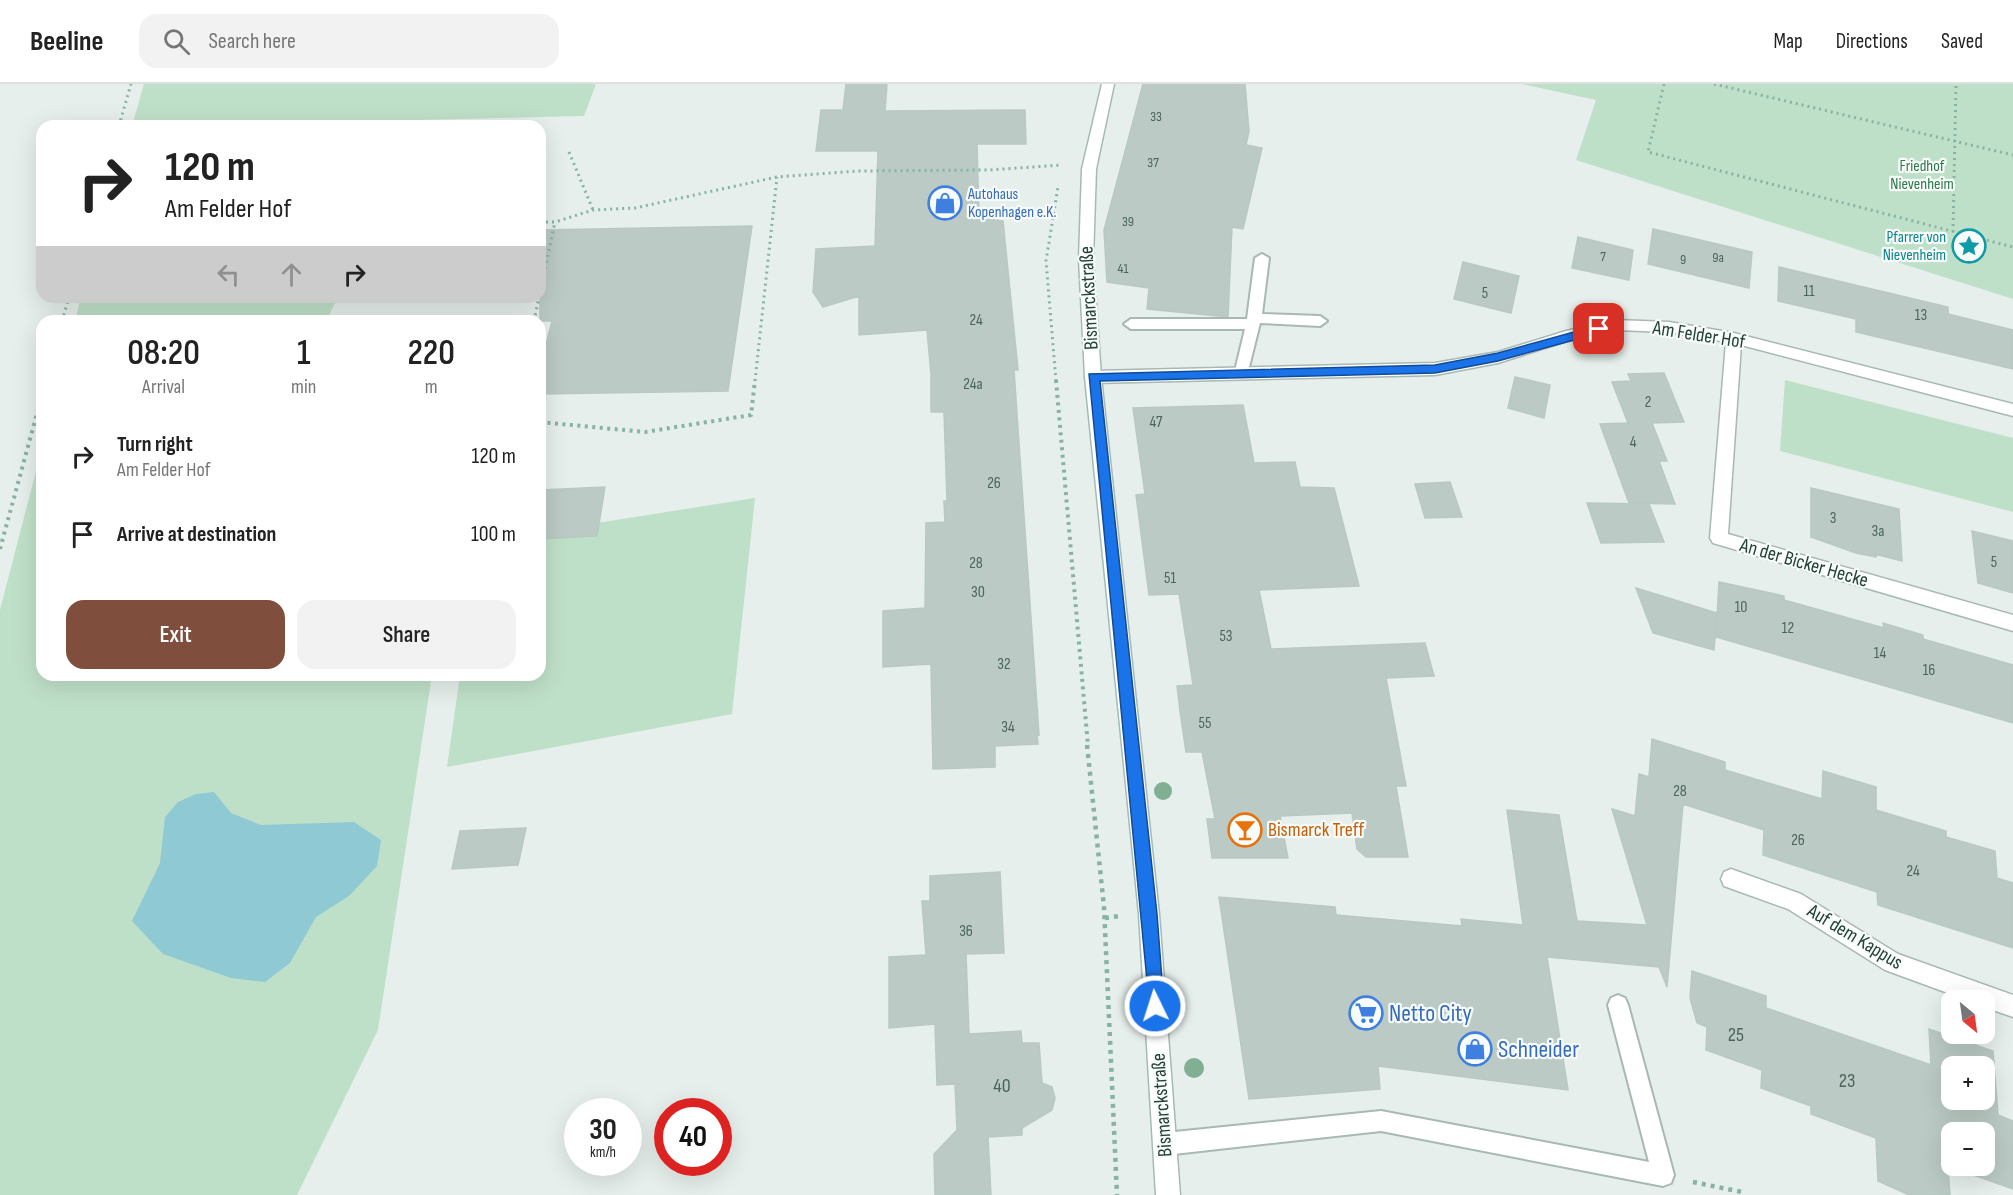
<!DOCTYPE html>
<meta charset="utf-8">
<style>
:root{--surface:#fff;--page:#f2f2f2;--text:#222;--muted:#767676;--line:#e0e0e0;--accent:#804e3d}
body{margin:0;font-family:"Sofia Sans Condensed",sans-serif;background:var(--page);color:var(--text);height:100vh;display:flex;flex-direction:column;font-size:22px;white-space:nowrap}
*{box-sizing:border-box;margin:0}
p{font-size:20px;color:var(--muted)}
.icon{flex:none;width:33px;height:33px;fill:none;stroke:currentColor;stroke-width:2;stroke-linecap:round;stroke-linejoin:round}
.map{position:relative;flex:1;overflow:hidden}
.details{position:absolute;left:36px;top:231px;width:510px;height:366px;display:flex;flex-direction:column;background:var(--surface);border-radius:18px;box-shadow:0 6px 24px #0002}
.details>*{flex:none}
.top-card{position:absolute;left:36px;top:36px;width:510px;height:183px;border-radius:18px;box-shadow:0 6px 24px #0002;background:#fff;color:var(--text);overflow:hidden}
.needle{width:39px;rotate:151deg}
.controls{position:absolute;left:1941px;top:906px;display:grid;gap:12px}
.controls a{display:grid;place-items:center;width:54px;height:54px;border-radius:12px;background:var(--surface);box-shadow:0 6px 24px #0002;font-size:30px}
.speed{position:absolute;left:564px;top:1014px;display:flex;gap:12px;font-size:30px;font-weight:700;text-align:center}
.speed>*{display:grid;place-content:center;width:78px;height:78px;border-radius:50%;background:var(--surface);box-shadow:0 6px 24px #0002;line-height:1}
.speed small{font-size:15px;font-weight:400}
.speed .limit{border:9px solid #d22;background:#fff;color:#111}
.pin{position:absolute;display:grid;place-items:center;width:51px;height:51px;color:#fff;margin:-26px;border-radius:12px;box-shadow:0 3px 9px #0006}
.me{position:absolute;width:66px;margin:-33px;rotate:356deg;stroke-linejoin:round;filter:drop-shadow(0 0 4px #0008)}
.turn{display:flex;align-items:center;gap:21px;height:126px;padding:0 30px;font-size:27px}
.turn .icon{width:78px;height:78px;stroke-width:2.5}
.turn b{display:block;font-size:42px;line-height:51px}
.lanes{display:flex;align-items:center;height:57px;padding:0 30px;background:#0003;justify-content:center;gap:30px;direction:ltr}
.lanes .off{opacity:.35}
.eta{display:flex;justify-content:space-evenly;align-items:center;height:102px;text-align:center}
.eta b{font-size:36px;font-weight:600;line-height:42px}
.action{display:flex;gap:12px;margin-top:auto;padding:12px 30px}
.action a{flex:1;height:69px;border-radius:18px;background:var(--accent);color:#fff;font-size:24px;font-weight:600;line-height:69px;text-align:center}
.action a+a{background:var(--page);color:var(--text)}
ul{padding:0;list-style:none}
li{display:flex;align-items:center;gap:18px;height:78px;padding:0 30px}
li div{flex:1}
li b{display:block;font-size:22px}
li em{font-style:normal}
header{display:flex;align-items:center;gap:36px;box-sizing:border-box;height:84px;padding:0 30px;background:var(--surface);border-bottom:2px solid var(--line)}
header strong{font-size:28px}
nav{display:flex;gap:33px;margin-inline-start:auto;font-size:21px}
.search{width:420px;height:54px;background:var(--page);display:flex;align-items:center;gap:15px;box-sizing:border-box;padding:0 21px;border-radius:18px;color:var(--muted);font-size:22px}
.map>svg:first-child{display:block}
</style>
<header>
<strong>Beeline</strong>
<div class="search"><svg class="icon" aria-label="search" viewBox="0 0 24 24"><circle cx="10" cy="10" r="6"/><path d="M15 15l6 6"/></svg>Search here</div>
<nav><a>Map</a><a>Directions</a><a>Saved</a></nav>
</header>
<div class="map">
<svg width="2013" height="1111" viewBox="0 0 2013 1111">
<rect width="100%" height="100%" fill="#e6efeb"/>
<path fill="#bfe0c8" d="M144,0H596L584,32L336,38L334,42H132Z
M1522,0H2013V215L1576,76L1596,16Z
M81,213H254V215L338,213L326,237H75Z
M1785,296L2013,354V428L1780,367Z
M42,364V591H432L378,946L297,1111H0V526Z
M755,414L732,630L447,683L460,591H540V448Z"/>
<path fill="#8ec9d4" d="M214,708L231,729L261,741L354,738L381,756L377,782L349,812L316,833L290,879L265,898L231,894L163,870L132,837L160,779L165,733L178,718L196,710Z"/>
<path fill="#bbcac4" stroke="#b8c9c2" stroke-width="1.5" fill-rule="evenodd" d="M846,0H887L885,27L1025,26L1026,60H977L979,134L1003,137L1018,286H1014L1039,651L1037,650L1038,660L995,662V683L933,685L931,580L883,583V527L925,524L926,439L945,438L944,417H947L944,328H931V290L927,246L859,251V212L823,223L813,208L816,165L875,162L878,67H816L821,26H843Z
M1143,0H1245L1249,47L1246,61L1262,64L1243,145L1232,143L1228,233L1147,225L1149,204L1107,198L1104,146Z
M752,142L728,307L540,310V284L552,237H540V146Z
M1653,145L1752,168L1749,204L1648,180Z
M1578,153L1633,166L1629,196L1572,184Z
M1463,178L1519,192L1511,229L1454,215Z
M1779,183L1948,223V230L2013,246V285L1856,248V235L1778,217Z
M1664,289L1684,338L1652,339L1667,377H1659L1675,420L1629,419L1600,340L1628,339L1612,298L1631,297L1628,290Z
M1515,293L1550,301L1544,334L1508,324Z
M1243,321L1254,379L1295,378L1300,403L1334,404L1359,502L1259,506L1271,565L1425,559L1434,592L1386,594L1406,702H1396L1408,773H1366L1357,765L1352,729L1280,732L1288,774H1212L1207,735H1215L1202,668H1186L1180,627L1177,602L1193,601L1179,510L1149,511L1136,411L1145,410L1133,324Z
M1450,398L1462,433L1425,434L1415,400Z
M605,403L597,452L540,455V406Z
M1811,404L1899,425L1902,477L1875,470L1876,473L1856,469L1811,453Z
M1587,419L1649,420L1664,458L1601,459Z
M1972,447L2013,457V509L1978,499Z
M1719,498L1784,512V516L1884,544L1883,539L1923,551V555L2013,581V639L1716,553Z
M1636,504L1717,529L1714,566L1653,549Z
M1652,655L1725,678V686L1822,715L1823,687L1876,703V726L1946,747V753L1995,767L1997,794L2013,799V864L1878,821L1877,808L1763,771L1764,746L1683,720L1667,903L1659,883L1547,873L1568,1006L1378,982L1380,1005L1249,1015L1219,813L1335,823L1336,831L1462,842L1461,835L1523,841L1507,726L1559,731L1577,837L1647,841L1612,725L1635,732L1639,690L1649,693Z
M526,744L518,781L452,785L460,747Z
M1000,788L1004,869L966,870L969,950L1021,947L1022,959H1039L1042,999L1052,1003L1055,1014L1052,1026L1022,1044V1051L988,1053L991,1111H935L934,1070L957,1046L955,1000L937,1001L935,940L889,944V873L926,871L922,817H930V792Z
M1692,887L1766,912V924L1931,981L1929,945L1993,967L1998,1031L2013,1037V1105L1948,1082L1950,1111H1909L1878,1097L1876,1054L1811,1030V1022L1761,1004L1762,986L1706,966L1707,943L1697,939L1690,914ZM1952,982H1984V1016H1952ZM1952,1048H1984V1082H1952Z"/>
<g fill="none" stroke-linecap="round" stroke-linejoin="round">
<defs>
<path id="lane" d="M1262,170L1269,174L1262,230L1320,232L1327,237L1320,242L1260,239L1246,295H1236L1234,291L1245,245H1131L1124,240L1131,235H1247L1255,174Z
M1618,911L1625,914L1628,921L1674,1091L1671,1099L1663,1102L1381,1047L1165,1071L1158,1067L1154,1060L1158,1053L1165,1049L1381,1027L1649,1078L1608,921L1611,914Z"/>
<path id="street" d="M1615,236L1669,238L1734,249L2013,320V332L1741,261L1728,450L2013,531V547L1713,459L1710,454L1726,258L1669,248L1615,246L1567,257L1498,279L1435,291L1093,299L1085,293L1093,287L1435,279L1498,268L1566,247Z
M1731,785L1801,810L1898,870L2013,911V933L1984,923V916H1967L1885,886L1788,825L1724,802L1721,795L1724,788Z"/>
<path id="secondary" d="M1102,0H1114L1096,85L1093,175L1101,293L1159,830L1180,1111H1156L1139,830L1085,293L1079,175L1082,85Z"/>
</defs>
<use href="#lane" stroke="#a8b8b2" stroke-width="4"/>
<use href="#street" stroke="#a8b8b2" stroke-width="3"/>
<use href="#secondary" stroke="#a4bbb3" stroke-width="3"/>
<path stroke="#86b3a5" stroke-width="3" stroke-dasharray="2 4" stroke-linecap="butt" d="M1664,0L1648,68L2013,163
M1714,0L2013,71
M119,42L131,0
M569,68L593,126
M540,138H555L593,126L635,124L777,93L857,87L989,86L1062,81
M1953,148L1956,0
M540,208L555,138
M62,237L69,213
M534,237L539,213
M755,297L777,93
M1056,297L1046,177L1058,103"/>
<path stroke="#86b3a5" stroke-width="4" stroke-dasharray="3 4.5" stroke-linecap="butt" d="M1056,296L1088,662
M540,338L645,348L751,331L755,296
M0,465L42,311"/>
<path stroke="#86b3a5" stroke-width="4.5" stroke-dasharray="4 5" stroke-linecap="butt" d="M1087,661L1104,823L1117,1111
M1105,834L1119,832
M1693,1098L1742,1108L1743,1111"/>
<use href="#lane" fill="#fff" fill-rule="evenodd"/>
<use href="#street" fill="#fff" fill-rule="evenodd"/>
<use href="#secondary" fill="#fff" fill-rule="evenodd"/>
</g>
<g fill="#80af93">
<circle cx="1163" cy="707" r="9"/>
<circle cx="1194" cy="984" r="10"/>
</g>
<path fill="#1a73e8" stroke="#114b97" stroke-width="1.5" d="M1599,241L1605,245L1603,248L1498,277L1435,289L1100,297L1157,830L1164,922L1161,928L1155,930L1150,928L1089,290L1435,281L1498,269Z"/>
<defs>
<symbol id="shop-ring" viewBox="-11 -11 22 22"><circle r="9.5" fill="#f7fbf9" stroke="#3f7fe0" stroke-width="1.5"/><path d="M-5-2.5h2.3a2.7 3.5 0 0 1 5.4 0H5L5.5 6h-11ZM-1.5-2.5h3a1.5 2.3 0 0 0-3 0Z" fill="#3f7fe0"/></symbol>
<symbol id="sight-ring" viewBox="-11 -11 22 22"><circle r="9.5" fill="#f7fbf9" stroke="#0f9aa8" stroke-width="1.5"/><path d="M0-6L1.8-2.2L6-1.7L2.9 1.2L3.7 5.4L0 3.3L-3.7 5.4L-2.9 1.2L-6-1.7L-1.8-2.2Z" fill="#0f9aa8"/></symbol>
<symbol id="bar-ring" viewBox="-11 -11 22 22"><circle r="9.5" fill="#f7fbf9" stroke="#e8710a" stroke-width="1.5"/><path d="M-6-5H6L.8 .8V4.5H3.5V6h-7V4.5H-.8V.8Z" fill="#e8710a"/></symbol>
<symbol id="supermarket-ring" viewBox="-11 -11 22 22"><circle r="9.5" fill="#f7fbf9" stroke="#3f7fe0" stroke-width="1.5"/><path d="M-6-5.5h2.5l.6 2H6L4.5 2H-2.5L-4.4-4H-6ZM-1.5 3.2a1.3 1.3 0 1 0 .1 0ZM3 3.2a1.3 1.3 0 1 0 .1 0Z" fill="#3f7fe0"/></symbol>
</defs>
<g fill-rule="evenodd">
<use href="#shop-ring" x="926" y="100" width="38" height="38"/>
<use href="#sight-ring" x="1950" y="143" width="38" height="38"/>
<use href="#bar-ring" x="1226" y="727" width="38" height="38"/>
<use href="#supermarket-ring" x="1347" y="910" width="38" height="38"/>
<use href="#shop-ring" x="1456" y="946" width="38" height="38"/>
</g>
<g text-anchor="middle" dominant-baseline="central" stroke-width="4.5" stroke-linejoin="round" paint-order="stroke">
<g font-size="14" fill="#4a645c">
<text x="1156" y="32">33</text>
<text x="1153" y="78">37</text>
<text x="1128" y="137">39</text>
<text x="1603" y="172">7</text>
<text x="1718" y="173">9a</text>
<text x="1683" y="175">9</text>
<text x="1123" y="184">41</text>
</g>
<g font-size="16" fill="#2d7a4b" stroke="#f7fbf9">
<text x="1922" y="82">Friedhof<tspan x="1922" dy="18">Nievenheim</tspan></text>
</g>
<g font-size="16" fill="#366cbe" stroke="#f7fbf9" text-anchor="start">
<text x="968" y="110">Autohaus<tspan x="968" dy="18">Kopenhagen e.K.</tspan></text>
</g>
<g font-size="16" fill="#0d838f" stroke="#f7fbf9" text-anchor="end">
<text x="1946" y="153">Pfarrer von<tspan x="1946" dy="18">Nievenheim</tspan></text>
</g>
<g font-size="16" fill="#4a645c">
<text x="1809" y="207">11</text>
<text x="1485" y="209">5</text>
<text x="1921" y="231">13</text>
<text x="976" y="236">24</text>
<text x="973" y="300">24a</text>
<text x="1648" y="318">2</text>
<text x="1156" y="338">47</text>
<text x="1633" y="358">4</text>
<text x="994" y="399">26</text>
<text x="1833" y="434">3</text>
<text x="1878" y="447">3a</text>
<text x="1994" y="478">5</text>
<text x="976" y="479">28</text>
<text x="1170" y="494">51</text>
<text x="978" y="508">30</text>
<text x="1741" y="523">10</text>
<text x="1788" y="544">12</text>
<text x="1226" y="552">53</text>
<text x="1880" y="569">14</text>
<text x="1004" y="580">32</text>
<text x="1929" y="586">16</text>
<text x="1205" y="639">55</text>
<text x="1008" y="643">34</text>
<text x="1680" y="707">28</text>
<text x="1798" y="756">26</text>
<text x="1913" y="787">24</text>
<text x="966" y="847">36</text>
</g>
<g font-size="20" fill="#24423a" stroke="#f7fbf9">
<text transform="translate(1089 214) rotate(-93)">Bismarckstraße</text>
<text transform="translate(1699 251) rotate(9)">Am Felder Hof</text>
<text transform="translate(1804 479) rotate(16)">An der Bicker Hecke</text>
<text transform="translate(1855 853) rotate(31)">Auf dem Kappus</text>
<text transform="translate(1162 1021) rotate(-94)">Bismarckstraße</text>
</g>
<g font-size="20" fill="#c56008" stroke="#f7fbf9" text-anchor="start">
<text x="1268" y="746">Bismarck Treff</text>
</g>
<g font-size="20" fill="#4a645c">
<text x="1736" y="951">25</text>
<text x="1847" y="997">23</text>
<text x="1002" y="1002">40</text>
</g>
<g font-size="24" fill="#366cbe" stroke="#f7fbf9" text-anchor="start">
<text x="1389" y="929">Netto City</text>
<text x="1498" y="965">Schneider</text>
</g>
</g>
</svg>
<div class="controls">
<a><svg class="needle" viewBox="-14 -14 28 28"><path d="M0-13l5 13h-10z" fill="#e53935"/><path d="M0 13l5-13h-10z" fill="#767676"/></svg></a>
<a>+</a>
<a>−</a>
</div>
<div class="speed"><div>30<small>km/h</small></div><div class="limit">40</div></div>
<div class="pin" style="left:1599px;top:245px;background:#d93025"><svg class="icon" aria-label="arrive" viewBox="0 0 24 24"><path d="M6 21V4h12l-3 4 3 4H6"/></svg></div>
<svg class="me" style="left:1155px;top:922px" viewBox="-20 -20 40 40"><circle r="17" fill="#1a73e8" stroke="#fff" stroke-width="3"/><path d="M0-11L8 9 0 5-8 9z" fill="#fff"/></svg>
<div class="top-card">
<div class="turn"><svg class="icon" aria-label="right" viewBox="0 0 24 24"><path d="M7 20v-9h11M14 6l5 5-5 5"/></svg><div><b>120 m</b>Am Felder Hof</div></div>
<div class="lanes"><svg class="icon off" aria-label="left" viewBox="0 0 24 24"><path d="M17 20v-9H6M10 6l-5 5 5 5"/></svg><svg class="icon off" aria-label="ahead" viewBox="0 0 24 24"><path d="M12 20V5M6 11l6-6 6 6"/></svg><svg class="icon" aria-label="right" viewBox="0 0 24 24"><path d="M7 20v-9h11M14 6l5 5-5 5"/></svg></div>
</div>
<section class="details">
<div class="eta">
<div><b>08:20</b><p>Arrival</p></div>
<div><b>1</b><p>min</p></div>
<div><b>220</b><p>m</p></div>
</div>
<ul>
<li><svg class="icon" aria-label="right" viewBox="0 0 24 24"><path d="M7 20v-9h11M14 6l5 5-5 5"/></svg><div><b>Turn right</b><p>Am Felder Hof</p></div><em>120 m</em></li>
<li><svg class="icon" aria-label="arrive" viewBox="0 0 24 24"><path d="M6 21V4h12l-3 4 3 4H6"/></svg><div><b>Arrive at destination</b></div><em>100 m</em></li>
</ul>
<div class="action"><a>Exit</a><a>Share</a></div>
</section>
</div>
